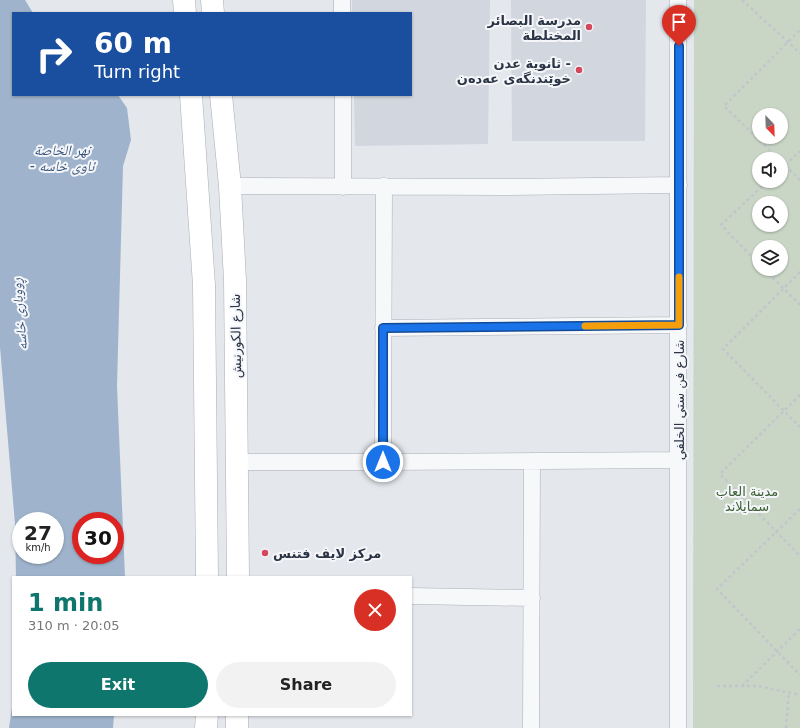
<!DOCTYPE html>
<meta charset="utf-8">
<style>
:root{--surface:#fff;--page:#f2f2f2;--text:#222;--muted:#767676;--accent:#0f766e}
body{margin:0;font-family:"DejaVu Sans","Noto Naskh Arabic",sans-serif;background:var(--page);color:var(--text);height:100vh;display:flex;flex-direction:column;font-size:15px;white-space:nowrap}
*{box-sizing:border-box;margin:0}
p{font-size:13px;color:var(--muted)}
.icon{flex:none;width:22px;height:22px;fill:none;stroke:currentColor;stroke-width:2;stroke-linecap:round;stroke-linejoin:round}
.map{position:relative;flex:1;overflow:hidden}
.drawer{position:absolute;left:12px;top:576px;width:400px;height:140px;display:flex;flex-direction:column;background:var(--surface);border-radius:0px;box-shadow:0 1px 3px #0004}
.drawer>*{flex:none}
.hud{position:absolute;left:12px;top:12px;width:400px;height:84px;border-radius:0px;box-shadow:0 1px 3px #0004;background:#1a4fa0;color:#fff;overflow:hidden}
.needle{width:26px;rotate:157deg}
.controls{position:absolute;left:752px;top:108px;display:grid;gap:8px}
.controls a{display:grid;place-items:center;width:36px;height:36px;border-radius:50%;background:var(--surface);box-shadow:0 1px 3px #0004;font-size:20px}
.speed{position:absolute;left:12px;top:512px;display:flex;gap:8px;font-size:20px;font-weight:700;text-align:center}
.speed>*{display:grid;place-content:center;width:52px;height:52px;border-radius:50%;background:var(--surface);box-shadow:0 1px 3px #0004;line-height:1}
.speed small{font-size:10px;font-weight:400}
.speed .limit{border:6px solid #d22;background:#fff;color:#111}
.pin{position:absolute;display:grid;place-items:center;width:34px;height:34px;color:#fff;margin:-41px -17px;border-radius:50% 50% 50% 0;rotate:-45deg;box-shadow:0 0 4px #0007}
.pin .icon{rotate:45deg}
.me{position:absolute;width:44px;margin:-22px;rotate:0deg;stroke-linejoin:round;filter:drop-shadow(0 0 3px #0008)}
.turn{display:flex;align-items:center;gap:14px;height:84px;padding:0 16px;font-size:18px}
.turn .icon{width:52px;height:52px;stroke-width:2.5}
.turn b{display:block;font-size:28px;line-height:34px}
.round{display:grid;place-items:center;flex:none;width:42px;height:42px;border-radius:21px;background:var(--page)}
.summary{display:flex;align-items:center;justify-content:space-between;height:68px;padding:0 16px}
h1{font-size:24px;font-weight:700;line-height:30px;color:var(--accent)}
.button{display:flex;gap:8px;margin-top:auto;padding:8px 16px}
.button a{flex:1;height:46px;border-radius:24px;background:var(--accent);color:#fff;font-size:16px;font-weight:700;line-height:46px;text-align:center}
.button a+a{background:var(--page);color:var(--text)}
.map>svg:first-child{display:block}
</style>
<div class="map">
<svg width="800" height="728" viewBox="0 0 800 728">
<rect width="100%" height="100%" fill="#e4e7ec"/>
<path fill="#d2d6de" d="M352,0H490L488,144L355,146L354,95H411V13H352Z
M511,0H646L645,141H512Z"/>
<path fill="#c9d6c5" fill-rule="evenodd" d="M694,0H800V728H693ZM759,115H781V137H759ZM759,159H781V181H759ZM759,203H781V225H759ZM759,247H781V269H759Z"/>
<path fill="#9fb4cc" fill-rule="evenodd" d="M0,0H25L33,13H13V95H118L127,108L131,140L123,166L117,386L125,577H16L15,524L0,347ZM21,521H55V555H21ZM81,521H115V555H81Z
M13,701V715H114L113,728H9Z"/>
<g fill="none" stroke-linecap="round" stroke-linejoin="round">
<defs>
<path id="minor" d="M342,0V13
M343,95V187
M230,186L503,187L679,185
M383,328L679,325
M237,462H383L678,460
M383,462L384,186
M411,596L532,598
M531,728L532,461
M678,728V0"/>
<path id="secondary" d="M184,0L185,13
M212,0L213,13
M191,95L204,285L207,577
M221,95L230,186L235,280L238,577
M206,728L207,715
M237,728V715"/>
</defs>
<use href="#minor" stroke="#a9aeb7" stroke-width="17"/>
<use href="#secondary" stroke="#a9aeb7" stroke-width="23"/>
<path stroke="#c2c5cb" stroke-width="2.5" stroke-dasharray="3 3" stroke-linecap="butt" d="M742,0L800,53
M779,159L724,106L800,30
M781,161L800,180
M781,169L800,151
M759,264L721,225L768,181
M764,269L800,305
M800,272L723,349L800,427
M800,395L720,474L800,556
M800,509L717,589L800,675
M717,686H758L800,695
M742,686L800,629
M786,728L789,691"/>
<use href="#minor" stroke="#f7f8fa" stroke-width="16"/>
<use href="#secondary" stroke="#fff" stroke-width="22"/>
</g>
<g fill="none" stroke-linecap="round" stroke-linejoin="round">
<defs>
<path id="route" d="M383,462V328L679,325V46"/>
</defs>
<use href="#route" stroke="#114b97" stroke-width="10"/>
<use href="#route" stroke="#1a73e8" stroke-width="7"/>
<path stroke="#f59e0b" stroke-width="7" d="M585,326L679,325V277"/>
</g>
<g fill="#d1495b" stroke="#f4f6f9" stroke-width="1.5">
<circle cx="589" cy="27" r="4"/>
<circle cx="579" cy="70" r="4"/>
<circle cx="265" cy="553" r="4"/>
</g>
<g text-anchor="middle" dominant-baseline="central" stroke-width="4" stroke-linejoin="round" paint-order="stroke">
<g font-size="13" font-weight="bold" fill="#2b3445" stroke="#f4f6f9" text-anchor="end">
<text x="581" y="20">مدرسة البصائر<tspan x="581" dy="15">المختلطة</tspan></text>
<text x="571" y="63">ثانوية عدن -<tspan x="571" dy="15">خوێندنگەی عەدەن</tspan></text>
<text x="273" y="553" text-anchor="start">مركز لايف فتنس</text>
</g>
<g font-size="13" fill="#2b3445" stroke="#f4f6f9">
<text transform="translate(236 336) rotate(-91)">شارع الكورنيش</text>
<text transform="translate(679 400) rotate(-90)">شارع فن ستي الخلفي</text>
</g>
<g font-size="13" fill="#3f6138" stroke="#f4f6f9">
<text x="747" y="491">مدينة العاب<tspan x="747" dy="15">سمايلاند</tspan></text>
</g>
<g font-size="14" font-style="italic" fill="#34527a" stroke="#f4f6f9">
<text x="62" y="150">نهر الخاصة<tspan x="62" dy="16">- ئاوی خاسە</tspan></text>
<text transform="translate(19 314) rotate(-95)">ڕووباری خاسە</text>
</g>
</g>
</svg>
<div class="controls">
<a><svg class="needle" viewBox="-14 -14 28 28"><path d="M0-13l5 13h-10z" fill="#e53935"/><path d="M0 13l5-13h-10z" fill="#767676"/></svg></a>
<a><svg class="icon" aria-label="sound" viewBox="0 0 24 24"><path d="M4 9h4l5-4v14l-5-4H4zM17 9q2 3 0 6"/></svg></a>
<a><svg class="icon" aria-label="search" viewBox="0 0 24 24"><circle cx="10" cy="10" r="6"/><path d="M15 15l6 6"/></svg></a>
<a><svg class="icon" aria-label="layers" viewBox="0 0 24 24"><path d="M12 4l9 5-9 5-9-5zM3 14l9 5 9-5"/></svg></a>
</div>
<div class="speed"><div>27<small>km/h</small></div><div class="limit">30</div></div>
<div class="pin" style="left:679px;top:46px;background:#d93025"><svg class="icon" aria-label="arrive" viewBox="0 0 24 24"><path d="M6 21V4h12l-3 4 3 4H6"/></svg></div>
<svg class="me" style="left:383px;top:462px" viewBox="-20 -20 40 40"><circle r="17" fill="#1a73e8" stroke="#fff" stroke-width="3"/><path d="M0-11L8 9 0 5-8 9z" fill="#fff"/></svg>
<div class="hud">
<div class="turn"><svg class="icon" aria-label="right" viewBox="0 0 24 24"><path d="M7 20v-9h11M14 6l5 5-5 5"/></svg><div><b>60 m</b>Turn right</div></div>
</div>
<section class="drawer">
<div class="summary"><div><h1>1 min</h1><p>310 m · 20:05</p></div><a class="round" style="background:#d93025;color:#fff"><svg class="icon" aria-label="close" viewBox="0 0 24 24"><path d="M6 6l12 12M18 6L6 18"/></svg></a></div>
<div class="button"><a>Exit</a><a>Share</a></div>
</section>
</div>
